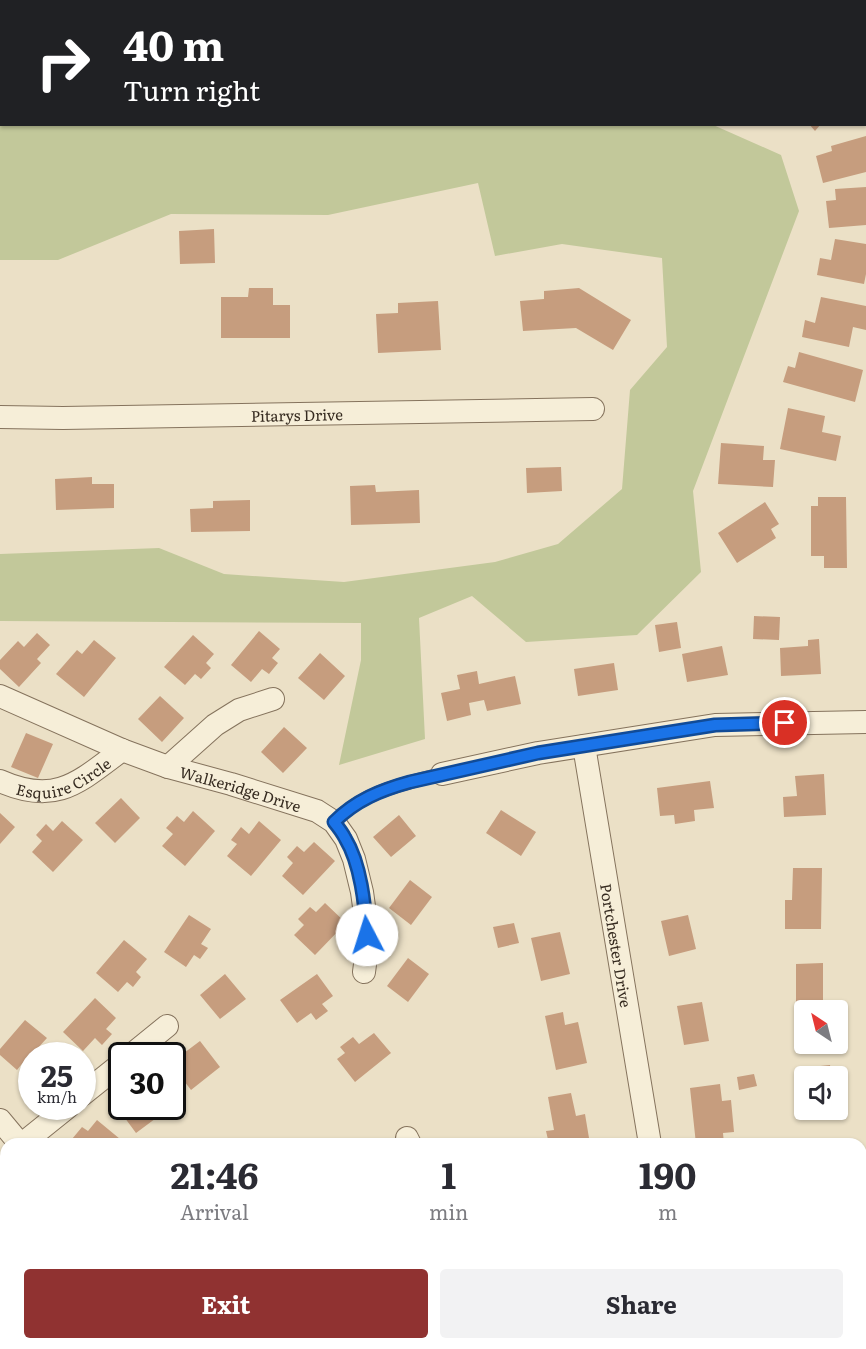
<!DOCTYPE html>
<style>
:root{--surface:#fff;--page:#f2f2f3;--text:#2b2b33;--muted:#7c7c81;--accent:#903231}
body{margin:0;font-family:Literata,serif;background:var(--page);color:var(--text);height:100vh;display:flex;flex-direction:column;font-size:22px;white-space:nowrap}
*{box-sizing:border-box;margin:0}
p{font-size:20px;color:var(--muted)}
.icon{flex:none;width:33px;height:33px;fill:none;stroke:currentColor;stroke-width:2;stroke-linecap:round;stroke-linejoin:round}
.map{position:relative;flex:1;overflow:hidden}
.side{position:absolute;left:0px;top:1138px;width:867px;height:212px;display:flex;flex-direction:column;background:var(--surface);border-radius:18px 18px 0 0;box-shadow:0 2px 4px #0004}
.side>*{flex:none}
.guide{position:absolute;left:0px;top:0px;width:867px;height:126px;box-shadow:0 2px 4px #0004;background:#202124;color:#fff;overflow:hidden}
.needle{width:39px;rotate:325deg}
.fabs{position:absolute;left:794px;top:1000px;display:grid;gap:12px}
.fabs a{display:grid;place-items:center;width:54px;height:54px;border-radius:6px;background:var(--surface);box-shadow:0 2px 4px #0004;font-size:30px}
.speed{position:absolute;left:18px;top:1042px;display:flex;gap:12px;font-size:30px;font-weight:700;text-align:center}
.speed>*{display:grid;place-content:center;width:78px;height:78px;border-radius:50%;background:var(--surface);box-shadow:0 2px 4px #0004;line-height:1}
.speed small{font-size:15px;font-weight:400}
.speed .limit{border:3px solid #111;border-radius:9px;background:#fff;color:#111}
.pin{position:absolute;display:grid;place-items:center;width:51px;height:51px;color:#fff;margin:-26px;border:3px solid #fff;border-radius:50%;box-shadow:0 2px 6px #0007}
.me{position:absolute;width:66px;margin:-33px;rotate:355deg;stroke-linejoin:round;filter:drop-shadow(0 0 4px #0008)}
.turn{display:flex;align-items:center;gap:21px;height:126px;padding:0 24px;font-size:27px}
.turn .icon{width:78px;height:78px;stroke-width:2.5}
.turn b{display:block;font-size:42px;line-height:51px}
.eta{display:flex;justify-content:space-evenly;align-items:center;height:102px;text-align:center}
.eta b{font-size:36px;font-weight:700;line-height:42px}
.action{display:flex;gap:12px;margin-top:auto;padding:12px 24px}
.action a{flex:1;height:69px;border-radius:6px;background:var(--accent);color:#fff;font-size:24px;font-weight:700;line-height:69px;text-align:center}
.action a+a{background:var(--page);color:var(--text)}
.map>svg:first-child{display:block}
</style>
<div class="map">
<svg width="866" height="1349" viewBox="0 0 866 1349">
<rect width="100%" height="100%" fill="#ebe0c6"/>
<path fill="#c2c89a" d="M0,85H2V124H711L781,155L799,211L693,491L701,572L637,635L526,642L472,596L419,618L425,739L339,765L361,660V623L0,621V554L159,548L224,574L344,582L495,562L558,544L622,489L630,390L667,347L662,258L562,244L495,256L478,183L328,215L171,214L58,260H0Z
M0,1164L6,1173V1282L0,1273Z
M48,1344H106L99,1349H51Z"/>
<path fill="#c69d7e" d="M809,124H821L815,131Z
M866,136V172L823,183L816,156L832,151L831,146Z
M866,187V225L829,228L826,201L836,200L835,189Z
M214,229L215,263L180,264L179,231Z
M835,239L866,244V274L864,284L817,275L820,258L831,260Z
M249,288H273V305H290V338H221V297H248Z
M579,288L631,320L613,350L576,328L523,331L520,301L544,299V291Z
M821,297L866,306V330L853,327L849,347L802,337L805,320L815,323Z
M438,301L441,350L378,353L376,314L398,313V303Z
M799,352L863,370L855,402L783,382L788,366L795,368Z
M788,408L825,416L822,432L841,436L836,461L780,449Z
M721,443L764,446L763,460H775L773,487L718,484Z
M561,467L562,491L527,493L526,468Z
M92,477V484H114V508L56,510L55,479Z
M375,485L376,492L419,490L420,523L351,525L350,486Z
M818,497H846L847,568H824V556H811V506H818Z
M250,500V531L191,532L190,509L213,508V501Z
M765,502L779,524L771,529L776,538L737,563L718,533Z
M754,616L780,617L779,640L753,639Z
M677,622L681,648L659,652L655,625Z
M259,631L280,649L272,658L278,663L269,674L262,669L251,682L231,665Z
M37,633L50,645L37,659L41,663L19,687L0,669V660L18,641L24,647Z
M193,635L214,654L206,663L211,668L201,679L195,674L185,685L164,667Z
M819,639L821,674L781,676L780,648L808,646V640Z
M94,640L116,658L84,697L56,674L77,650L82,654Z
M722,646L728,675L687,682L682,654Z
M320,653L345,676L324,700L298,678Z
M614,663L618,690L578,696L574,669Z
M477,671L479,684L515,676L521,704L487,711L484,700L469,703L471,715L447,721L441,693L460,689L457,675Z
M160,696L184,718L162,742L138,719Z
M284,727L307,748L283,773L261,752Z
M26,733L53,744L38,778L11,767Z
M824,774L826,815L784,817L783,797L797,796L795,776Z
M710,781L714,808L694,810L695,821L675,824L674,815L660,816L657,788Z
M121,798L140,818L115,843L95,823Z
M501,810L536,832L521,856L486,833Z
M193,811L215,831L185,866L162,846L173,834L166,828L177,816L184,822Z
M0,813L15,827L0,844Z
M399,815L416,836L391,857L373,837Z
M62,821L83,840L53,872L32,852L42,841L36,835L46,824L53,831Z
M259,821L281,840L251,876L227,856L237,844L231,840L241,827L249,834Z
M314,842L335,861L303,895L282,876L293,863L287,857L297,846L304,852Z
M793,868H822L821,929H785V900H792Z
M410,880L432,897L411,925L389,908Z
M325,903L346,923L315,955L294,935L304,925L298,919L310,907L316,912Z
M189,915L211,929L201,944L208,948L200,959L194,955L186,967L164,952Z
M688,915L696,949L669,956L661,921Z
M514,923L519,943L498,948L493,927Z
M560,932L570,974L541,981L531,938Z
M124,940L147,959L136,972L141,977L133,987L127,982L118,992L96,973Z
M408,958L429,974L408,1002L387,986Z
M823,963V1007L796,1008V964Z
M225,974L246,999L220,1019L200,995Z
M317,974L333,996L322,1004L328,1011L316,1020L311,1013L297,1023L280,1000Z
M95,998L116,1018L106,1029L112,1034L102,1045L95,1038L83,1051L63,1032Z
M702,1002L709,1041L684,1045L677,1006Z
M563,1012L565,1025L578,1022L587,1063L556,1070L545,1016Z
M25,1020L47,1038L36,1050L42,1056H32V1066L25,1060L17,1070L0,1055V1049Z
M374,1033L391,1053L355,1082L337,1059L345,1053L340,1047L353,1037L359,1044Z
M200,1041L220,1067L191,1090L172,1065V1062Z
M830,1065L832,1077H802L801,1068Z
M754,1074L757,1086L739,1090L737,1077Z
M720,1084L722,1101L731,1100L734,1132L723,1133L724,1144H696L690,1088Z
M571,1093L576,1116L585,1114L590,1144H549L546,1131L554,1130L548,1097Z
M123,1107H171L136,1133L119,1110Z
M97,1120L120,1139L116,1144H76L77,1143L72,1139L82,1127L88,1131Z
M236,1344H278L280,1346L277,1349H241Z"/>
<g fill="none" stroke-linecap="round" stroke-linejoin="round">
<defs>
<path id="service" d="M334,822C364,791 402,784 442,774
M299,1344L300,1349"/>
<g id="minor">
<path d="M83,0V2"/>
<path d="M831,0L833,2"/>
<path d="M866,24V25"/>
<path id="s1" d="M0,417L63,418L593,409"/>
<path id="s2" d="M0,696L122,750L168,767L231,784L317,811L334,822L346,839L354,859L362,892L366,921L367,949L364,972"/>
<path id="s3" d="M584,746L650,1144"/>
<path d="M168,767L215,725L239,710L273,699"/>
<path d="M442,774L538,753L715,725L866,722"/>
<path id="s4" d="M0,781C56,806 79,782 122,750"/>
<path d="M130,1056L167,1026"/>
<path d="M82,1095L122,1063"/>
<path d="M0,1120L20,1144"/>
<path d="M407,1138L410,1144"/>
<path d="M22,1144L68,1107"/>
<path d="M151,1344L154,1349"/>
<path d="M682,1344L683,1349"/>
<path d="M446,1349L450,1344"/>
</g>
</defs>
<use href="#service" stroke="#85735d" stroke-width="14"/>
<use href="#minor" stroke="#85735d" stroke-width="24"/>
<use href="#service" stroke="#f6eed8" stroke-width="12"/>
<use href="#minor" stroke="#f6eed8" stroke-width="22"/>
</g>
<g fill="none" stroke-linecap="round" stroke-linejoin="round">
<defs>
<path id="route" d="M367,935C365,905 361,864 345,838C342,832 338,827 334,822C356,800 381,790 410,782L538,753L715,725L785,723"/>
</defs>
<use href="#route" stroke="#114b97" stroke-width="15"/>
<use href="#route" stroke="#1a73e8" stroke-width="10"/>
</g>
<g text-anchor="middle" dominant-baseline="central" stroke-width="4.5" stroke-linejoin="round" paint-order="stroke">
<g font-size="15" fill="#362b20" stroke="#f3ebd5">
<text stroke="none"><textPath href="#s1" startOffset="297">Pitarys Drive</textPath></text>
<text stroke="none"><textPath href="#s4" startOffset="68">Esquire Circle</textPath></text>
<text stroke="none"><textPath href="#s2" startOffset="258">Walkeridge Drive</textPath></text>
<text stroke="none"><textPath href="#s3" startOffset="202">Portchester Drive</textPath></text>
</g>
</g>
</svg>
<div class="fabs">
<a><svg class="needle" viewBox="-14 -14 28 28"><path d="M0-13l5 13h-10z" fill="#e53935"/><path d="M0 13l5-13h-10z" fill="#7c7c81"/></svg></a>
<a><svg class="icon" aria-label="sound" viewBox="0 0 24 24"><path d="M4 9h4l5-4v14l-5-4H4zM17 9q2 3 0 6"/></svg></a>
</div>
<div class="speed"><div>25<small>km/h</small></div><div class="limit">30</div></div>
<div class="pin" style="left:785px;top:723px;background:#d93025"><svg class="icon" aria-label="arrive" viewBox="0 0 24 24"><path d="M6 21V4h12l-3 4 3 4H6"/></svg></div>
<svg class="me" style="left:367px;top:935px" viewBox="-20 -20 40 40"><circle r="19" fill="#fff"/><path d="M0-13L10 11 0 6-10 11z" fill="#1a73e8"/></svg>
<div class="guide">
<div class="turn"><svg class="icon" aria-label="right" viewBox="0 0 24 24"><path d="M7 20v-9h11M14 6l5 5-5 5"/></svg><div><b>40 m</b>Turn right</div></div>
</div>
<section class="side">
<div class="eta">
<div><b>21:46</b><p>Arrival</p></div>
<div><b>1</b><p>min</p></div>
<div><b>190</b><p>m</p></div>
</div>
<div class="action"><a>Exit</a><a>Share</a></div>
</section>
</div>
